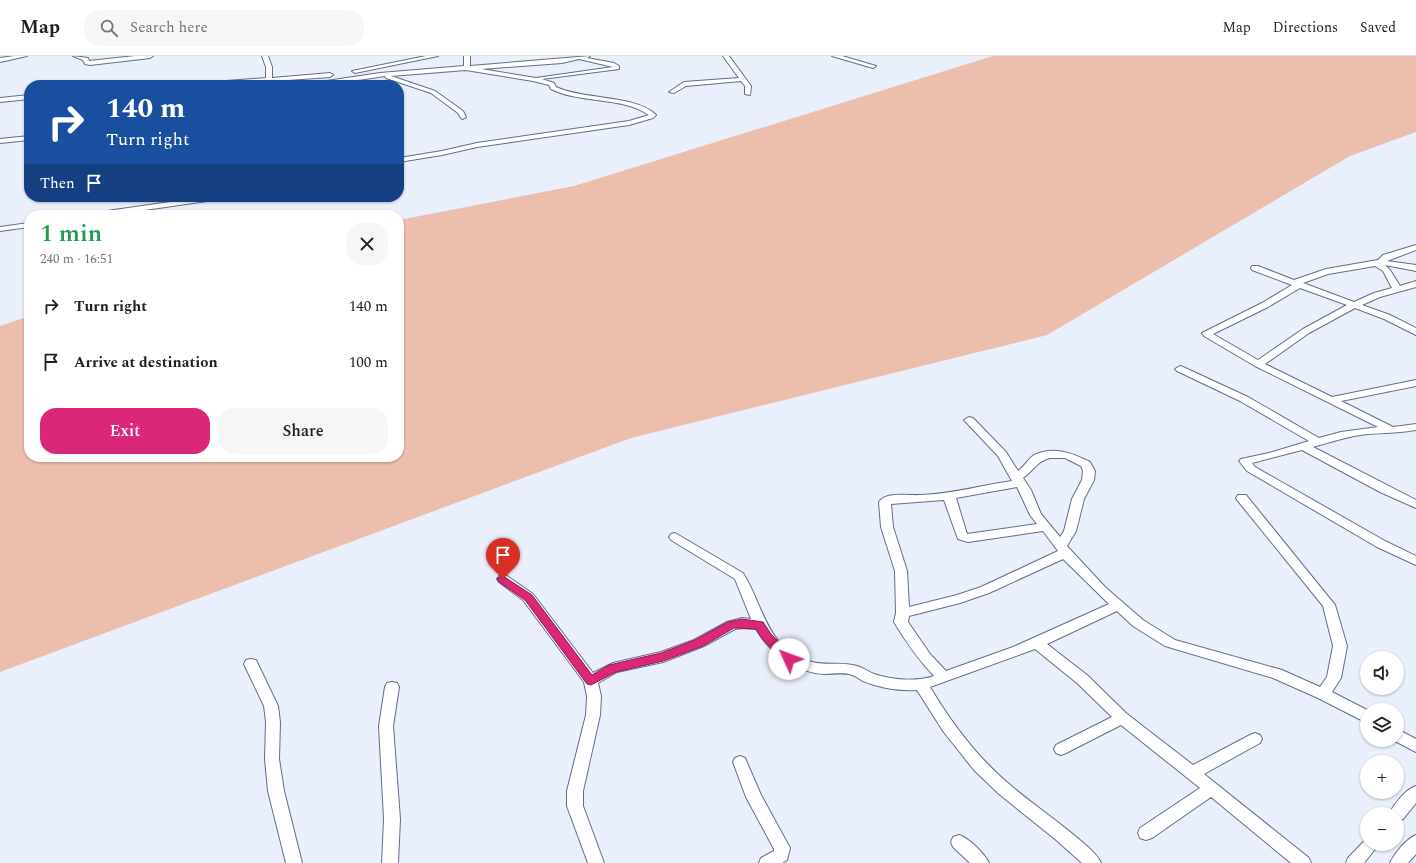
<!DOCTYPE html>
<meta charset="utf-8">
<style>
:root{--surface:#fff;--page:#f6f6f6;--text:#202124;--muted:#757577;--line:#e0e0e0;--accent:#db2777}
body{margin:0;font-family:Spectral,serif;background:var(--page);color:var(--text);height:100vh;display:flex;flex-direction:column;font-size:15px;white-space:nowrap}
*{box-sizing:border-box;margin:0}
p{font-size:13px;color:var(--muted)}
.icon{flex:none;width:22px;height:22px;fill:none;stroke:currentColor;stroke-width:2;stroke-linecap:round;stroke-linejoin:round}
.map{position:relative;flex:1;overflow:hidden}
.side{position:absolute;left:24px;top:154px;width:380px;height:252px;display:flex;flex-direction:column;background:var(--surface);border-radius:16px;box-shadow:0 1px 3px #0004}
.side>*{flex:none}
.top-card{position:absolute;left:24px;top:24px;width:380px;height:122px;border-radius:16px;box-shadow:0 1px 3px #0004;background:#1a4fa0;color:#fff;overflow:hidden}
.fabs{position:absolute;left:1360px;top:595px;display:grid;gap:8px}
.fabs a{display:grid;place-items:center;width:44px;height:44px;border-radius:50%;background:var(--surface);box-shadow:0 1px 3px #0004;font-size:20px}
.pin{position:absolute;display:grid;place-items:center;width:34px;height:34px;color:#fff;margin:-41px -17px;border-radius:50% 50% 50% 0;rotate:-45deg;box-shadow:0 0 4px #0007}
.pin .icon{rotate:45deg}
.me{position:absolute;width:44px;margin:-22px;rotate:313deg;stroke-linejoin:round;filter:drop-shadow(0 0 3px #0008)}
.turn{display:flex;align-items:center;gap:14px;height:84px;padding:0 16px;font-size:18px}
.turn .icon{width:52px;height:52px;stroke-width:2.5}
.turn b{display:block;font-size:28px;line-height:34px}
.then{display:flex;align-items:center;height:38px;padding:0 16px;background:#0003;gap:8px;font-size:15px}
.round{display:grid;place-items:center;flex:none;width:42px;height:42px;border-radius:16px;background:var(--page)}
.overview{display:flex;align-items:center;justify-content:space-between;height:68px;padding:0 16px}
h1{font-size:24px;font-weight:600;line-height:30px;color:#1e9e55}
.action{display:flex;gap:8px;margin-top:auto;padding:8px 16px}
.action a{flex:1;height:46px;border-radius:16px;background:var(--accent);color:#fff;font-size:16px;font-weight:600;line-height:46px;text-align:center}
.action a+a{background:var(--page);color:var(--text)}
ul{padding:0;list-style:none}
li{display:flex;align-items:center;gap:12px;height:56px;padding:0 16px}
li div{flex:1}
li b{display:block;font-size:15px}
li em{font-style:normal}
header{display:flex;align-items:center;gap:24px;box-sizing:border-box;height:56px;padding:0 20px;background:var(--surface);border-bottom:1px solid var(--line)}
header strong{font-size:19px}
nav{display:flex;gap:22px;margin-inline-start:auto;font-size:14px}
.search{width:280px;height:36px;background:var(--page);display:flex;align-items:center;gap:10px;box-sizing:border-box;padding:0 14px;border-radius:16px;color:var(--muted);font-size:15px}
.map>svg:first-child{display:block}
</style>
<header>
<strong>Map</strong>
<div class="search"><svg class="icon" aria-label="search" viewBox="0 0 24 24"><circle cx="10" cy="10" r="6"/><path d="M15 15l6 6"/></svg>Search here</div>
<nav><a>Map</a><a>Directions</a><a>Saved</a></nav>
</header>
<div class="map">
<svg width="1416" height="807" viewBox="0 0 1416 807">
<rect width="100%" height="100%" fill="#eaeffc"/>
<path fill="#ecbead" d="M993,0H1416V76L1350,100L1047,279L631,382L0,616V270L29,260V401H399V164L574,130Z"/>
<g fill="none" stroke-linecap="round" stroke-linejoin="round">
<defs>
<path id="minor" d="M14,0H27L0,6V2Z
M73,0L88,2L89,5L135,0H153L150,2L90,9L85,8L83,4Z
M262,0H268L272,11V22L330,17L333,19L330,21L274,25L276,29H271L267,26L224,29H197L200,27L266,22V11Z
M426,0H438L355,17L352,15Z
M464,0H470V10L590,0L587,2L614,7L619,10V13L542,23L554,27L556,31C583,44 637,39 656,59L653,62L629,69L477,91L442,99L399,106V102L442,95L477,87L629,65L649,59C621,40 581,48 551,33L549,29L533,25L466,14L391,20L435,35L463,55L466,61L463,63L461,62L458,57L431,37L386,22L385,20L325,29H310L313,27L380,17L464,10ZM579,3L613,11L536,22L481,13L562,7Z
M723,0H729L751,30L750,39L745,38V30L741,25L686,30L674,37L669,36L684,26L739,22Z
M832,0H842L876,10L873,12Z
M29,39V43L0,46V42Z
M29,80V84L0,87V83Z
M205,141H225L221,143L110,159H89L93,157Z
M29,167V171L0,175V171Z
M1416,189V194L1387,205L1416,209V215L1385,209L1390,214L1400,230L1416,225V231L1380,241L1362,249L1390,259L1416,272V279L1384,263L1355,252L1309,277L1265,308L1332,341L1416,324V330L1341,345L1393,371L1416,368V374C1399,377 1383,377 1367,378C1348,380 1331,386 1313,391L1416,444V452L1380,436L1302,394L1252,407L1255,411L1385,485L1416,500V509L1377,491L1247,415L1239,405L1241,403L1269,397L1309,385L1240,345L1177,315L1175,313L1180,310L1183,311L1248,341L1319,382L1341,376L1378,371L1255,310L1204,280L1202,277L1262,247L1292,229L1252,214L1251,212L1252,210H1258L1294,224L1326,213L1378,204L1383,199ZM1375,210L1383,215L1392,232L1374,237L1354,246L1303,227L1328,218ZM1300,232L1347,249L1303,273L1258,304L1213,278L1268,251Z
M969,361L973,362L1006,396L1018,415C1024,411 1029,402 1034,399C1054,390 1072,397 1090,406L1095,415L1094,424L1084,443L1076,475L1067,490L1105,531L1143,564L1175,584L1282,614L1320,631L1327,621L1333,590L1323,550L1238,445L1236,442L1238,439H1246L1335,549L1347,590L1341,622L1332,636L1367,654V667L1318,642L1273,622L1165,590L1133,570L1117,555L1047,588L1087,619L1127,658L1193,709L1250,679L1255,677L1260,679L1262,683L1260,687L1204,718L1309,802L1311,807H1291L1211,741L1152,782L1146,784L1140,782L1138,777L1140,772L1200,732L1121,669L1066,697L1061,699L1056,697L1054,693L1056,689L1112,661L1077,627L1035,593L930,631C952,668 977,701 1009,728C1032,748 1058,765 1081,785C1088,791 1097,798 1101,807H1082L1055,783L999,738L974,714L943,675L917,634C899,635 880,632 863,625C859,623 856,620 852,619C844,616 834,618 825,618C795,617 771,598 756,573L742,572L735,573L704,590L663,606L617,616L598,627L601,640L600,659L583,735V750L604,807H588L567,750V735L586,659L587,640L584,626L523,544L499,526L497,523L499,520L503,519L507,520L533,538L593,617L613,607L661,596L694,584L727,566L742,562L751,563L735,523L671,484L669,481L671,478L675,477L743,517C764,550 766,594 812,606C828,610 844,605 860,611C865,613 869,616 874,618C892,624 916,626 934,620C918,603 906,586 894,566L896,557L895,515L881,471L879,446C886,435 909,440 921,439C952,438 982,429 1012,425L998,400L964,364ZM1050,402H1065L1081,410L1083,415L1082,424L1072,443L1064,475L1060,481L1041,458L1031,434L1023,422C1034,414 1037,405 1050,402ZM1017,431L1030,459L1037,468L967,478L956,442ZM944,444L958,483L968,486L1043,475L1058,495L981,531L957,539L909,551L907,515L893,471L891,448ZM1063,503L1109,548L1013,591L946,615L930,598L908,566L909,560L960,547L989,537Z
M251,603L256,604L278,650L280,666L279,703L284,735L302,807H286L268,735L265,703L266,666L264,650L244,608L246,604Z
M392,626L397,627L399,631L393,670L400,763L398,807H382L384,763L379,670L385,631L387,627Z
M1397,673L1416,683V696L1393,684H1397Z
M740,700L745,702L761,739L790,792L787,804L782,807H759L761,802L774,795V793L746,741L733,706L735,702Z
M1416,730V747L1403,763L1397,765V758H1389C1394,748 1406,733 1416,730Z
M959,779C970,783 984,797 989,807H970L953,791L951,786L953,781Z
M1416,779V798L1408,807H1390C1395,797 1406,783 1416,779Z
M1367,782V788H1379L1364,807H1346L1348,802Z"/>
</defs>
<use href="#minor" stroke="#636d89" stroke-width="2"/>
<use href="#minor" fill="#fff" fill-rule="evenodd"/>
</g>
<path fill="#db2777" stroke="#8e194d" d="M503,520L532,539L592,619L609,609L661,597L695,584L728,566L742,563L763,566L771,578L795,603L793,606L789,607L785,606L763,584L756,573L734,572L703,590L663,605L616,616L591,629L587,628L525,544L499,526L497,523L499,521Z"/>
</svg>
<div class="fabs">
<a><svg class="icon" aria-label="sound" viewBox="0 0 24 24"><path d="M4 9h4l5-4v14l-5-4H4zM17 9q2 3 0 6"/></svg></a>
<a><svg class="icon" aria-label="layers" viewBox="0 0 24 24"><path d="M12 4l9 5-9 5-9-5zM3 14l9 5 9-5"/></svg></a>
<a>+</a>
<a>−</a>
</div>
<div class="pin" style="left:503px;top:523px;background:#d93025"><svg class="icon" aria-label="arrive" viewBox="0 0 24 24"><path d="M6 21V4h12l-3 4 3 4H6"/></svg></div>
<svg class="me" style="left:789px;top:603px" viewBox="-20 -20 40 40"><circle r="19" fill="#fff"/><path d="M0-13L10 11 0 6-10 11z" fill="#db2777"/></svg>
<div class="top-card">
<div class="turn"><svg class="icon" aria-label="right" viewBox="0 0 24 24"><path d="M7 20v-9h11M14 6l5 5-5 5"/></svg><div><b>140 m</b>Turn right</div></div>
<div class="then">Then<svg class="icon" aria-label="arrive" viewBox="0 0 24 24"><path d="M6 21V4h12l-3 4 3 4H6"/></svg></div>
</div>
<section class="side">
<div class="overview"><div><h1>1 min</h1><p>240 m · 16:51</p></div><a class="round"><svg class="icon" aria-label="close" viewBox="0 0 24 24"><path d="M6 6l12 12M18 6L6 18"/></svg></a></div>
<ul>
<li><svg class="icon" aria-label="right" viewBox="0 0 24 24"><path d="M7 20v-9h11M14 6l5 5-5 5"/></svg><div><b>Turn right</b></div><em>140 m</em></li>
<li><svg class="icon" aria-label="arrive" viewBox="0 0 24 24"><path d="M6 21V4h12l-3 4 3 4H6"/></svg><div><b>Arrive at destination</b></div><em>100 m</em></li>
</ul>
<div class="action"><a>Exit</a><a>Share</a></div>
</section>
</div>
